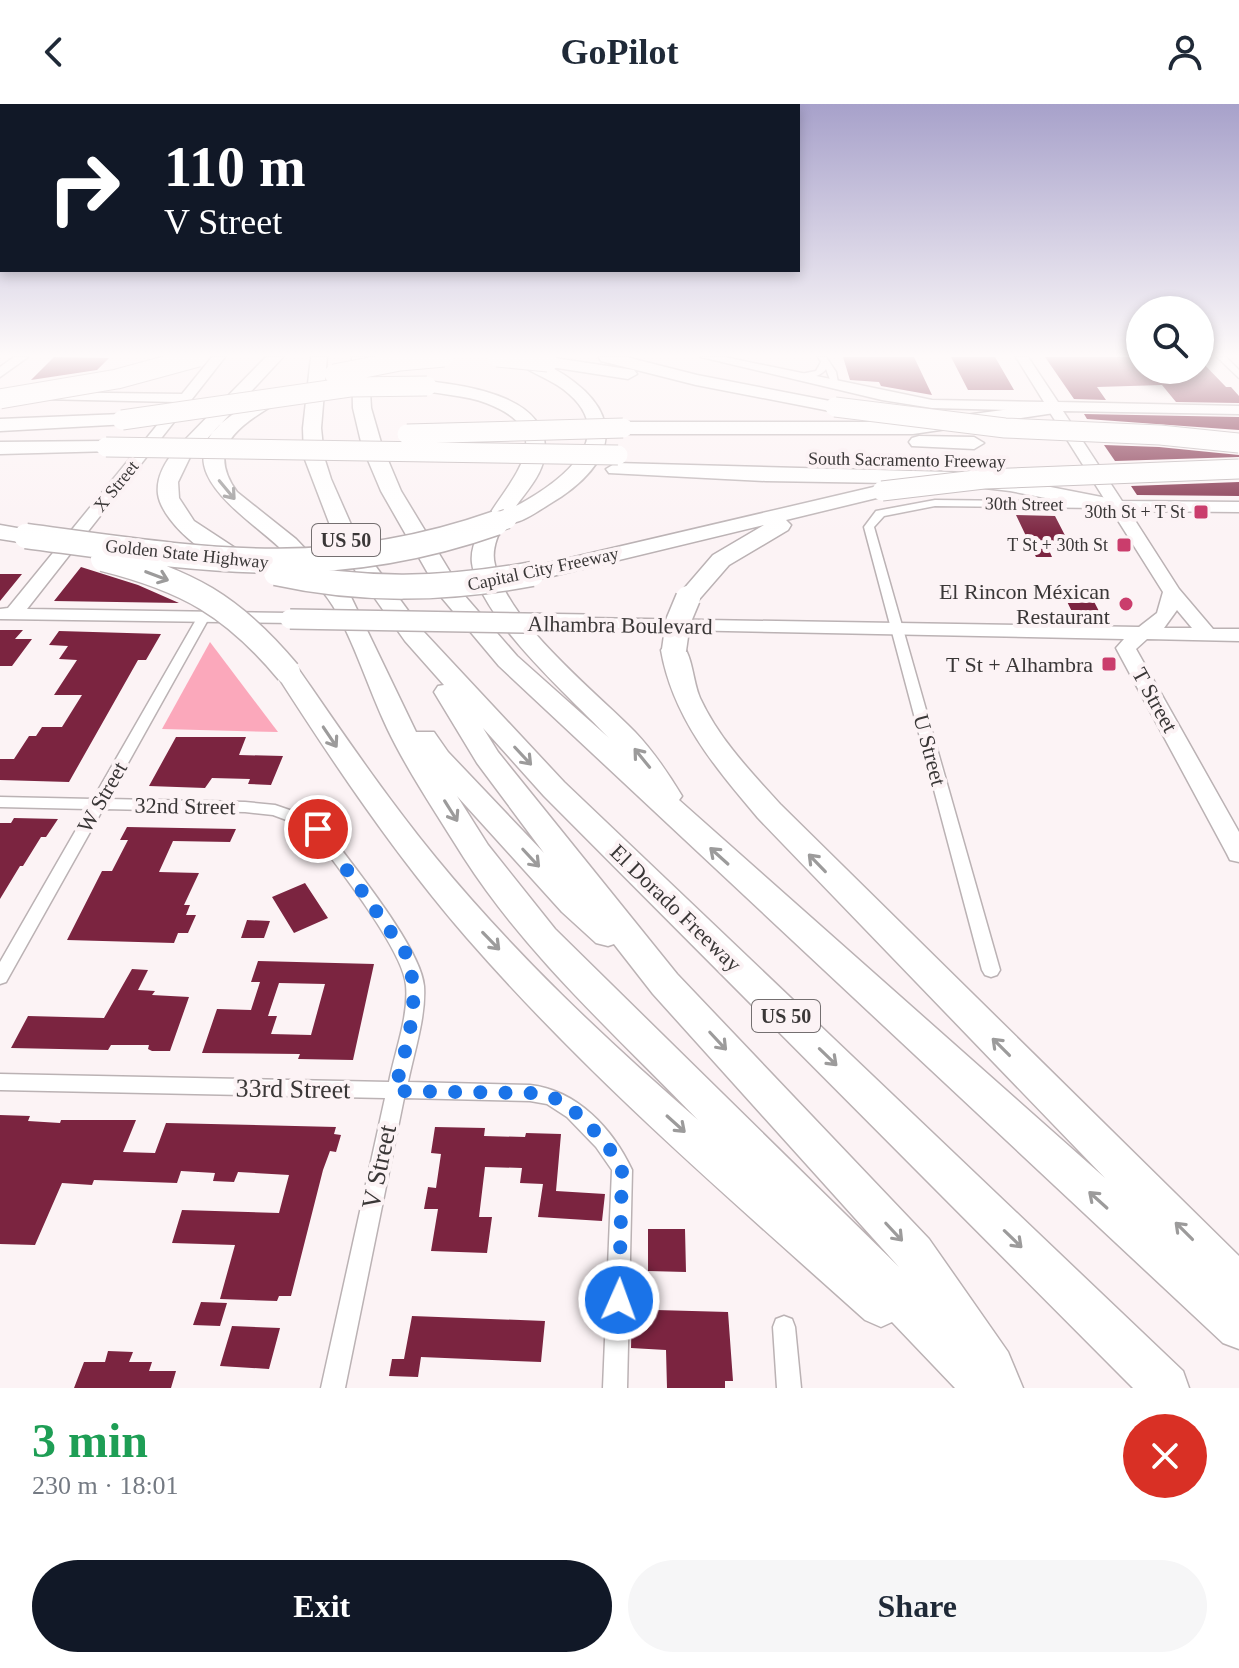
<!DOCTYPE html>
<meta charset="utf-8">
<style>
:root{--surface:#fff;--page:#f6f6f7;--text:#1f2937;--muted:#747a83;--accent:#111827}
body{margin:0;font-family:"Times New Roman",serif;background:var(--page);color:var(--text);height:100vh;display:flex;flex-direction:column;font-size:30px;white-space:nowrap}
*{box-sizing:border-box;margin:0}
p{font-size:26px;color:var(--muted)}
.icon{flex:none;width:44px;height:44px;fill:none;stroke:currentColor;stroke-width:2;stroke-linecap:round;stroke-linejoin:round}
.map{position:relative;height:1284px;overflow:hidden}
.side{display:flex;flex-direction:column;background:var(--surface);flex:1}
.side>*{flex:none}
.banner{position:absolute;left:0px;top:0px;width:800px;height:168px;box-shadow:0 4px 12px #0003;background:#111827;color:#fff;overflow:hidden}
.fabs{position:absolute;left:1126px;top:192px;display:grid;gap:16px}
.fabs a{display:grid;place-items:center;width:88px;height:88px;border-radius:50%;background:var(--surface);box-shadow:0 4px 12px #0003;font-size:40px}
.pin{position:absolute;display:grid;place-items:center;width:68px;height:68px;color:#fff;margin:-34px;border:4px solid #fff;border-radius:50%;box-shadow:0 2px 8px #0007}
.me{position:absolute;width:88px;margin:-44px;rotate:2deg;stroke-linejoin:round;filter:drop-shadow(0 0 6px #0008)}
.turn{display:flex;align-items:center;gap:28px;height:168px;padding:0 32px;font-size:36px}
.turn .icon{width:104px;height:104px;stroke-width:2.5}
.turn b{display:block;font-size:56px;line-height:68px}
.round{display:grid;place-items:center;flex:none;width:84px;height:84px;border-radius:42px;background:var(--page)}
.head{display:flex;align-items:center;justify-content:space-between;height:136px;padding:0 32px}
h1{font-size:48px;font-weight:600;line-height:60px;color:#1e9e55}
.action{display:flex;gap:16px;margin-top:auto;padding:16px 32px}
.action a{flex:1;height:92px;border-radius:48px;background:var(--accent);color:#fff;font-size:32px;font-weight:600;line-height:92px;text-align:center}
.action a+a{background:var(--page);color:var(--text)}
header{display:flex;justify-content:space-between;align-items:center;height:104px;padding:0 32px;background:var(--surface);font-size:36px;font-weight:600}
.map>svg:first-child{display:block}
</style>
<header><svg class="icon" aria-label="back" viewBox="0 0 24 24"><path d="M15 5l-7 7 7 7"/></svg>GoPilot<svg class="icon" aria-label="person" viewBox="0 0 24 24"><circle cx="12" cy="8" r="4"/><path d="M4 21q1-7 8-7t8 7"/></svg></header>
<div class="map">
<svg width="1239" height="1284" viewBox="0 0 1239 1284">
<rect width="100%" height="100%" fill="#fcf3f5"/>
<path fill="#fba8bb" d="M210,538L278,628L162,625Z"/>
<path fill="#7b2440" fill-rule="evenodd" d="M54,253L109,254L97,266L31,276Z
M843,253H914L932,291L881,282L879,278L850,276Z
M951,253H995L1014,286H968Z
M1045,253H1140V266L1175,268H1200V256L1226,283H1231L1239,292V299L1176,298L1162,281L1097,283L1106,296L1074,295Z
M1084,310L1239,313V326L1087,315Z
M1104,341L1159,343L1239,351V353L1115,357Z
M1239,378V392L1137,391L1131,382Z
M1016,411L1055,412L1072,445L1048,444L1052,453H1036Z
M81,463L138,481L179,499L54,497Z
M0,470H22L0,497Z
M1061,485L1088,486L1102,513L1074,512Z
M0,526H23L15,535H32L12,562H0Z
M59,527L161,530L146,556H138L69,678L0,676V655H14L29,632H36L42,623H62L82,591H54L77,556L59,555L68,542L49,541Z
M176,633H246L239,651L283,652L271,681L248,680L250,675L212,674L205,684L149,682Z
M14,714L58,715L46,733H41L23,762H20L0,795V719H11Z
M127,723L236,725L230,738L173,737L159,768L199,769L184,801H190L186,811H196L188,829H178L174,839L67,836L102,767H112L128,736H120Z
M305,779L328,814L294,829L272,793Z
M247,816L270,817L264,834H241Z
M258,857L374,860L353,956L298,955L300,950L202,949L217,905L251,906L260,878H251ZM279,879L325,880L311,931L271,930L277,912H268Z
M132,865L148,866L138,886L155,887L152,891L189,893L170,947H152L148,945L149,941H111L108,946L11,944L28,912L104,914Z
M0,1011L30,1012L28,1017L60,1019L61,1016H136L123,1048L155,1049L166,1019L336,1023L334,1030L341,1031L336,1048L330,1047L323,1066L291,1192H279L277,1197L220,1195L235,1141L172,1139L182,1106L279,1109L289,1071L238,1068L234,1078L213,1077L215,1069L181,1067L177,1079L94,1076L92,1081L62,1079L35,1141L0,1140Z
M435,1023L485,1024L484,1032L525,1033L526,1029L561,1030L556,1087L605,1090L602,1117L538,1113L543,1080L520,1079L522,1064L485,1063L479,1113H492L487,1149L431,1147L438,1105H424L428,1083L436,1084L441,1050L431,1049Z
M648,1125H685L686,1168L648,1167Z
M201,1198L227,1199L220,1222L193,1221Z
M632,1200L656,1201V1206L728,1208L733,1277H725V1284H667L666,1246L631,1244Z
M412,1212L545,1217L541,1258L421,1253L418,1273L389,1272L392,1255H404Z
M232,1222L280,1224L269,1265L220,1262Z
M108,1247L133,1248L129,1258H152L149,1267H176L171,1284H74L84,1258H105Z"/>
<g fill="none" stroke-linecap="round" stroke-linejoin="round">
<defs>
<path id="street" d="M818,253H826L836,268L839,284H833L826,265C820,274 800,277 791,272L816,267L821,258Z
M1217,253H1226L1239,266V274Z
M935,396L1101,398L1106,401L1101,404L935,402L884,412L874,423L1000,866L997,871L991,873L985,871L982,866L864,423L876,407Z
M203,510L209,514L108,695L245,698L275,701L310,713L323,721C348,756 421,843 424,882C426,913 414,948 408,978L530,981C577,986 613,1025 632,1066L627,1284H603L612,1066L596,1043L567,1013L547,1000L530,997L404,994L345,1284H321L385,994L0,986V970L389,978C395,947 409,912 406,881C403,845 336,762 313,729L300,721L273,711L245,708L103,705L6,878L0,880V858L88,705L0,703V693L93,695L197,514Z
M784,1212L792,1215L795,1223L801,1284H777L773,1223L776,1215Z"/>
<path id="secondary" d="M14,253H28L0,273V263Z
M212,253H225L27,505L290,509L297,511L300,515L297,519L0,515V505L8,504L176,298L40,295L33,291L35,288L182,290Z
M701,253H724L932,296L1044,298L1016,253H1028L1058,298L1239,302V310L1063,307L1122,397L1239,398V408L1129,407L1179,485L1213,525H1239V537L1147,535L1136,545L1239,728V758L1230,756L1227,750L1116,544L1124,535L580,524L577,520L587,514L1139,523L1157,509L1163,488L1049,307L932,304L882,296ZM1177,506L1192,524H1164Z"/>
<path id="highway" d="M266,253H283L190,353L178,378L179,394L194,417L255,457L252,462C222,469 162,421 158,390C156,373 165,358 176,345Z
M311,253H327L321,324L324,353L331,375L360,441L423,527L564,678L1183,1267L1189,1284H1133L544,692L483,624L498,648L677,870L929,1135L1008,1248L1023,1284H955L892,1218L881,1223L865,1216C728,1093 588,973 467,834C395,751 334,660 275,568L279,563H297C342,628 386,693 436,754C514,849 605,935 698,1016C617,932 527,852 464,754C438,712 408,668 387,624C368,584 355,539 333,502C321,482 297,460 280,444C240,407 156,359 238,307C252,299 270,281 286,285L289,289L286,293C249,317 201,338 237,388L296,435L351,493L416,628H434L448,648L544,749L477,659L434,588L438,582L444,581L405,537L338,442L304,353L303,324ZM457,692L562,808L596,839L608,842L614,840L653,890L899,1163L555,825L488,741Z
M352,253H368L371,304L382,342L401,387L464,491L517,552L609,634C571,594 479,514 472,459C465,405 587,337 486,299C465,291 443,291 421,286L418,282L427,277C468,282 555,293 544,354C541,372 526,388 516,402C559,379 625,332 563,285C547,273 524,267 511,253H531L540,258L548,253L634,266L637,270L628,275L551,263C629,306 620,359 548,401C535,409 519,421 503,420C497,433 491,447 495,461C508,519 594,586 635,628C654,648 668,669 682,692L679,696L1105,1074L758,714C715,663 673,614 661,546L665,541H683C693,555 693,578 700,594C719,635 750,667 780,700L1239,1152V1245L1223,1239L499,562L442,494L381,387L362,342L353,304Z
M599,253H626L697,271L835,298L844,303L835,308L696,281L601,257Z
M1055,299L1061,300L1064,304L1061,308L913,330H623L614,324L623,318H913Z
M122,310L128,312L131,316L128,320L0,327V315Z
M919,332L974,333L984,339L974,345L912,342L909,338L912,334Z
M106,337L113,339L116,343L113,347L0,350V338Z
M616,359L951,368L1010,375L1117,396L1127,402L1117,408L1010,387L951,380L766,377L609,369L606,365Z
M882,381L892,387L889,391L786,416L791,421L788,426L729,461L696,499H680L676,494L713,451L764,421L532,477L524,475L521,470L524,465L532,463Z
M0,421L34,427L37,432L26,439L0,435Z"/>
</defs>
<use href="#street" stroke="#bbb2b4" stroke-width="3"/>
<use href="#secondary" stroke="#bbb2b4" stroke-width="3"/>
<use href="#highway" stroke="#bbb2b4" stroke-width="3"/>
<use href="#street" fill="#fff" fill-rule="evenodd"/>
<use href="#secondary" fill="#fff" fill-rule="evenodd"/>
<use href="#highway" fill="#fff" fill-rule="evenodd"/>
<defs>
<path id="secondary-bridge" d="M290,515L587,520"/>
<path id="highway-bridge-far1" d="M497,253L548,258
M334,270L400,257L444,253
M0,295L117,275L198,253
M835,303L1005,324L1160,331L1239,339
M122,316L350,283L427,282
M407,330L623,324
M106,343L618,351
M882,387L984,375L1239,365
M490,421L507,415"/>
<path id="highway-bridge" d="M26,432C198,455 326,479 496,419
M103,455C187,476 233,502 288,568
M276,469C362,488 445,486 532,470
M674,546L678,518L688,494"/>
</defs>
<use href="#secondary-bridge" stroke="#bbb2b4" stroke-width="22" stroke-linecap="butt"/>
<use href="#highway-bridge-far1" stroke="#bbb2b4" stroke-width="21" stroke-linecap="butt"/>
<use href="#highway-bridge" stroke="#bbb2b4" stroke-width="27" stroke-linecap="butt"/>
<use href="#secondary-bridge" stroke="#fff" stroke-width="19"/>
<use href="#highway-bridge-far1" stroke="#fff" stroke-width="19"/>
<use href="#highway-bridge" stroke="#fff" stroke-width="24"/>
</g>
<defs><path id="oneway-shaft" d="M-6 0H5M1.5-3L5.5 0L1.5 3" fill="none" stroke-width="1.6" stroke-linecap="round" stroke-linejoin="round" transform="scale(2)"/></defs>
<g stroke="#9c9b9b">
<use href="#oneway-shaft" transform="translate(227 386) rotate(50)"/>
<use href="#oneway-shaft" transform="translate(157 472) rotate(21)"/>
<use href="#oneway-shaft" transform="translate(330 633) rotate(56)"/>
<use href="#oneway-shaft" transform="translate(523 652) rotate(47)"/>
<use href="#oneway-shaft" transform="translate(642 654) rotate(-129)"/>
<use href="#oneway-shaft" transform="translate(451 707) rotate(58)"/>
<use href="#oneway-shaft" transform="translate(719 752) rotate(-138)"/>
<use href="#oneway-shaft" transform="translate(531 754) rotate(47)"/>
<use href="#oneway-shaft" transform="translate(817 759) rotate(-134)"/>
<use href="#oneway-shaft" transform="translate(491 837) rotate(46)"/>
<use href="#oneway-shaft" transform="translate(718 937) rotate(47)"/>
<use href="#oneway-shaft" transform="translate(1001 943) rotate(-135)"/>
<use href="#oneway-shaft" transform="translate(828 953) rotate(44)"/>
<use href="#oneway-shaft" transform="translate(676 1020) rotate(42)"/>
<use href="#oneway-shaft" transform="translate(1098 1096) rotate(-138)"/>
<use href="#oneway-shaft" transform="translate(1184 1127) rotate(-135)"/>
<use href="#oneway-shaft" transform="translate(894 1128) rotate(47)"/>
<use href="#oneway-shaft" transform="translate(1013 1135) rotate(44)"/>
</g>
<linearGradient id="sky" x2="0" y2="1"><stop stop-color="#a7a1ca"/><stop offset="0.58" stop-color="#fefafa"/><stop offset="1" stop-color="#fefafa" stop-opacity="0"/></linearGradient>
<rect width="1239" height="433" fill="url(#sky)"/>
<g fill="none" stroke-linecap="round" stroke-linejoin="round">
<path stroke="#1a73e8" stroke-width="14" stroke-dasharray="0 25.2" d="M318,725L405,848C424,896 406,939 395,987L530,989C539,990 548,991 556,995C576,1004 615,1046 622,1066L619,1196"/>
</g>
<g fill="#ca3d6c" stroke="#fcf3f5" stroke-width="3">
<rect x="1193" y="400" width="16" height="16" rx="4"/>
<rect x="1116" y="433" width="16" height="16" rx="4"/>
<circle cx="1126" cy="500" r="8"/>
<rect x="1101" y="552" width="16" height="16" rx="4"/>
</g>
<g text-anchor="middle" dominant-baseline="central" stroke-width="8" stroke-linejoin="round" paint-order="stroke">
<g font-size="18" fill="#3a3737" stroke="#fcf3f5">
<text transform="translate(907 356) rotate(1)">South Sacramento Freeway</text>
<text transform="translate(116 382) rotate(-51)">X Street</text>
<text transform="translate(1024 400) rotate(1)">30th Street</text>
<text transform="translate(187 450) rotate(6)">Golden State Highway</text>
<text transform="translate(543 465) rotate(-12)">Capital City Freeway</text>
</g>
<g font-size="18" fill="#3a3737" stroke="#fcf3f5" text-anchor="end">
<text x="1185" y="408">30th St + T St</text>
<text x="1108" y="441">T St + 30th St</text>
</g>
<g fill="#fcf3f5" stroke="#746f70" stroke-width="2">
<rect x="312" y="420" width="68" height="32" rx="6"/>
<rect x="752" y="896" width="68" height="32" rx="6"/>
</g>
<g font-size="20" font-weight="bold" fill="#3a3737">
<text x="346" y="436">US 50</text>
<text x="786" y="912">US 50</text>
</g>
<g font-size="22" fill="#3a3737" stroke="#fcf3f5" text-anchor="end">
<text x="1110" y="487">El Rincon Méxican<tspan x="1110" dy="25">Restaurant</tspan></text>
<text x="1093" y="560">T St + Alhambra</text>
</g>
<g font-size="22" fill="#3a3737" stroke="#fcf3f5">
<text transform="translate(620 521) rotate(1)">Alhambra Boulevard</text>
<text transform="translate(1155 596) rotate(61)">T Street</text>
<text transform="translate(930 646) rotate(75)">U Street</text>
<text transform="translate(102 693) rotate(-60)">W Street</text>
<text transform="translate(185 702) rotate(1)">32nd Street</text>
<text transform="translate(676 804) rotate(44)">El Dorado Freeway</text>
</g>
<g font-size="26" fill="#3a3737" stroke="#fcf3f5">
<text transform="translate(293 985) rotate(1)">33rd Street</text>
<text transform="translate(379 1063) rotate(-78)">V Street</text>
</g>
</g>
</svg>
<div class="fabs">
<a><svg class="icon" aria-label="search" viewBox="0 0 24 24"><circle cx="10" cy="10" r="6"/><path d="M15 15l6 6"/></svg></a>
</div>
<div class="pin" style="left:318px;top:725px;background:#d93025"><svg class="icon" aria-label="arrive" viewBox="0 0 24 24"><path d="M6 21V4h12l-3 4 3 4H6"/></svg></div>
<svg class="me" style="left:619px;top:1196px" viewBox="-20 -20 40 40"><circle r="17" fill="#1a73e8" stroke="#fff" stroke-width="3"/><path d="M0-11L8 9 0 5-8 9z" fill="#fff"/></svg>
<div class="banner">
<div class="turn"><svg class="icon" aria-label="right" viewBox="0 0 24 24"><path d="M7 20v-9h11M14 6l5 5-5 5"/></svg><div><b>110 m</b>V Street</div></div>
</div>
</div>
<section class="side">
<div class="head"><div><h1>3 min</h1><p>230 m · 18:01</p></div><a class="round" style="background:#d93025;color:#fff"><svg class="icon" aria-label="close" viewBox="0 0 24 24"><path d="M6 6l12 12M18 6L6 18"/></svg></a></div>
<div class="action"><a>Exit</a><a>Share</a></div>
</section>
